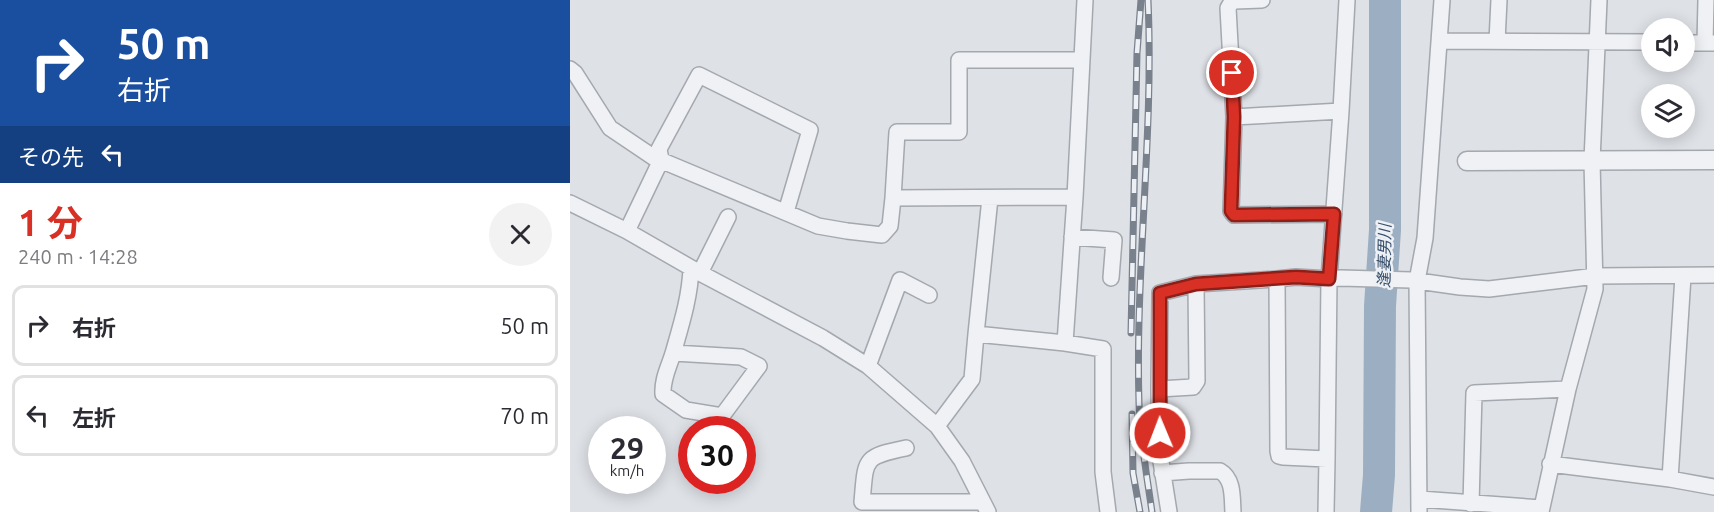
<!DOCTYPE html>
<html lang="ja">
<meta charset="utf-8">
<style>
:root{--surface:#fff;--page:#f2f2f3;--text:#2b2b33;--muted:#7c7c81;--line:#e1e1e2;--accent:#d93025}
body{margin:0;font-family:Ubuntu,"Noto Sans JP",sans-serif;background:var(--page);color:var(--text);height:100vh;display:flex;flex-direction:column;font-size:22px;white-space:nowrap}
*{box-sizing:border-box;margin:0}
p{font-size:20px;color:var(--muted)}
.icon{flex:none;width:33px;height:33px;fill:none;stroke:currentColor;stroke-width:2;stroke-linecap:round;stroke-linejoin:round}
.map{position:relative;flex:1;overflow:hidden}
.sheet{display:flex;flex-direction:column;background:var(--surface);width:570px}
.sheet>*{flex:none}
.guide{background:#1a4fa0;color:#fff;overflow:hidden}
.tools{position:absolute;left:1071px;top:18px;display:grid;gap:12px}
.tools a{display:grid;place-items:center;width:54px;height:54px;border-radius:50%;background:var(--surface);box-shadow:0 3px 15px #0003;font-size:30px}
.speed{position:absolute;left:18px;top:416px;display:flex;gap:12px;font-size:30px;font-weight:700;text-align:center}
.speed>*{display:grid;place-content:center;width:78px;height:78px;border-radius:50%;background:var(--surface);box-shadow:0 3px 15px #0003;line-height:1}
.speed small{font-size:15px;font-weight:400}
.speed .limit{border:9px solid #d22;background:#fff;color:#111}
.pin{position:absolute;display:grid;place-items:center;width:51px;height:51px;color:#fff;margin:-26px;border:3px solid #fff;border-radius:50%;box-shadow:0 2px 6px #0007}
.me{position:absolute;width:66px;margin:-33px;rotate:359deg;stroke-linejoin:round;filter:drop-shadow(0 0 4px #0008)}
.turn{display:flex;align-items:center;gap:21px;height:126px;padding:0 18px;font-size:27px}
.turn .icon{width:78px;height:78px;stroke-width:2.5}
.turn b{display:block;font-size:42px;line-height:51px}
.then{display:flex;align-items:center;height:57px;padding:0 18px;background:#0003;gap:12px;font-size:22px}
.round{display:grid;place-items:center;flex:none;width:63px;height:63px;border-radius:32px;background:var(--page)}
.summary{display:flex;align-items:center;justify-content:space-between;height:102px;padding:0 18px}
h1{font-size:36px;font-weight:700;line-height:45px;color:var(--accent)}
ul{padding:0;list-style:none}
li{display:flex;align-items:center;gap:18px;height:81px;margin:0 12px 9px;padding:0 6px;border:3px solid var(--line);border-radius:12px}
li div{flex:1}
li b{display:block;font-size:22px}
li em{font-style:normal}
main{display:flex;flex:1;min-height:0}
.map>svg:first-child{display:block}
</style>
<main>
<section class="sheet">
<div class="guide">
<div class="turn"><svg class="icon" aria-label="right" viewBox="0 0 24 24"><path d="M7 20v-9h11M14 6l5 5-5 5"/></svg><div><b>50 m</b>右折</div></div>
<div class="then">その先<svg class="icon" aria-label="left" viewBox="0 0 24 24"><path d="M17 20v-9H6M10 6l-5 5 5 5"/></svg></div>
</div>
<div class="summary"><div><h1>1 分</h1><p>240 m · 14:28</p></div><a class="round"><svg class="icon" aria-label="close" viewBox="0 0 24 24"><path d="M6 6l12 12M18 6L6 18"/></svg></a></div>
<ul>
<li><svg class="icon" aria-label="right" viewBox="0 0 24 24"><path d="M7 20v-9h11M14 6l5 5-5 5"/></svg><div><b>右折</b></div><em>50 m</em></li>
<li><svg class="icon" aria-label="left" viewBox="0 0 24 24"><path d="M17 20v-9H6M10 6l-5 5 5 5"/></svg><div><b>左折</b></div><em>70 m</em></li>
</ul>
</section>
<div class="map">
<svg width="1144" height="512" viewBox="0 0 1144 512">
<rect width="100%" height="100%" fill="#dee1e6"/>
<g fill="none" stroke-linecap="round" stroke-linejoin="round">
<path stroke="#9cafc2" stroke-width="5" d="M807,505L819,512"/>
<path stroke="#9cafc2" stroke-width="32" d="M806,512L809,475L810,306L815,230V0"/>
<defs>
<path id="minor" d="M515,0L505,197L495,343L533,349V472L538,512
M692,0L665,1L661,3L658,8L664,117L661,211L664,215L764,214
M777,0L771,111L759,279L757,459L713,457L709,456L708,451L707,279L726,277L759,279L771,278L841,280L890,287L919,289L1026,276L1144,275
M870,41L1082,42
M927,41L929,0
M1114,43H1144
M1135,43L1136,0
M0,69L5,73L40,128L83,157L248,226L277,231L312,235L320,226L323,198L505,197
M664,117L771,111
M323,198L327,132H389V60H512
M420,198L406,334L495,343
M0,203L57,231L130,273L253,338L298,366L367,426L392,461L418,512
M57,231L91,160L89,149L129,75L240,130L216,212
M502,237L544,240L541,278
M130,273L158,217
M104,353L171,357L189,366L152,416L116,410L93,394C92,378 100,365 104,350C112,322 120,296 121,268
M298,366L330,280L359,295
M589,389L623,387L627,381L626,284
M367,426L402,379L406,334
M336,448C292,457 296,459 292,502H413
M980,464L1100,479L1144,487
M592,473L619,471H650C664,479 662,498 663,512
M1100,479L1113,276
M850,499L971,508
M901,504L904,393L998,389
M599,512L590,455L589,389L590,293L626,284L707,279
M756,512L757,459
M849,512L847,281L855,238L872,0
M971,512L998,389L1025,289L1022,161L1029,0"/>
<path id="tertiary" d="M897,161L1144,160"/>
</defs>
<use href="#minor" stroke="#a4a8af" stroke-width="18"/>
<use href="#tertiary" stroke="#a4a8af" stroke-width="21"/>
<use href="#minor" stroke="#f0f1f4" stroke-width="15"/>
<use href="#tertiary" stroke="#f0f1f4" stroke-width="18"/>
<defs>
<path id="rail" d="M578,0C584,134 565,268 569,403C570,439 577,476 582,512
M561,333L567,53L571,0
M562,414L563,473L570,512"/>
</defs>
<use href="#rail" stroke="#79818d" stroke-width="7"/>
<use href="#rail" stroke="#edf0f4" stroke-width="4.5" stroke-dasharray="14" stroke-linecap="butt"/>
</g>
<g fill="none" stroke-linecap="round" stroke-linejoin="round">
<defs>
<path id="route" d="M590,433V293L626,284L726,277L759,279L764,214L664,215L661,211L664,117L662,73"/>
</defs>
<use href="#route" stroke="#8d1f18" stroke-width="15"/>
<use href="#route" stroke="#d93025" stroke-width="10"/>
</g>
<g text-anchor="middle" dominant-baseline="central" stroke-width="5" stroke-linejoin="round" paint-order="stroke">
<g font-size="16" font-style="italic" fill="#374e6a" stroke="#edf0f4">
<text transform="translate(814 256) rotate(-89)">逢妻男川</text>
</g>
</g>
</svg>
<div class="tools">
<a><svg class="icon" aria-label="sound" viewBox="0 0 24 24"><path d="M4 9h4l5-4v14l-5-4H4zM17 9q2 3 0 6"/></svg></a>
<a><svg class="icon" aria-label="layers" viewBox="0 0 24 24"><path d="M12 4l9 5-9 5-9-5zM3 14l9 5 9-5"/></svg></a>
</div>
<div class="speed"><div>29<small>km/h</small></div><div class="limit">30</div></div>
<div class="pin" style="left:662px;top:73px;background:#d93025"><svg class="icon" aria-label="arrive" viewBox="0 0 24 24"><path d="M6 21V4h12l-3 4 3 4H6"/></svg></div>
<svg class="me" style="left:590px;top:433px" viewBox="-20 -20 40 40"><circle r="17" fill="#d93025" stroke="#fff" stroke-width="3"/><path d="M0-11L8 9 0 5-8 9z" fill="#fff"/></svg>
</div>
</main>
